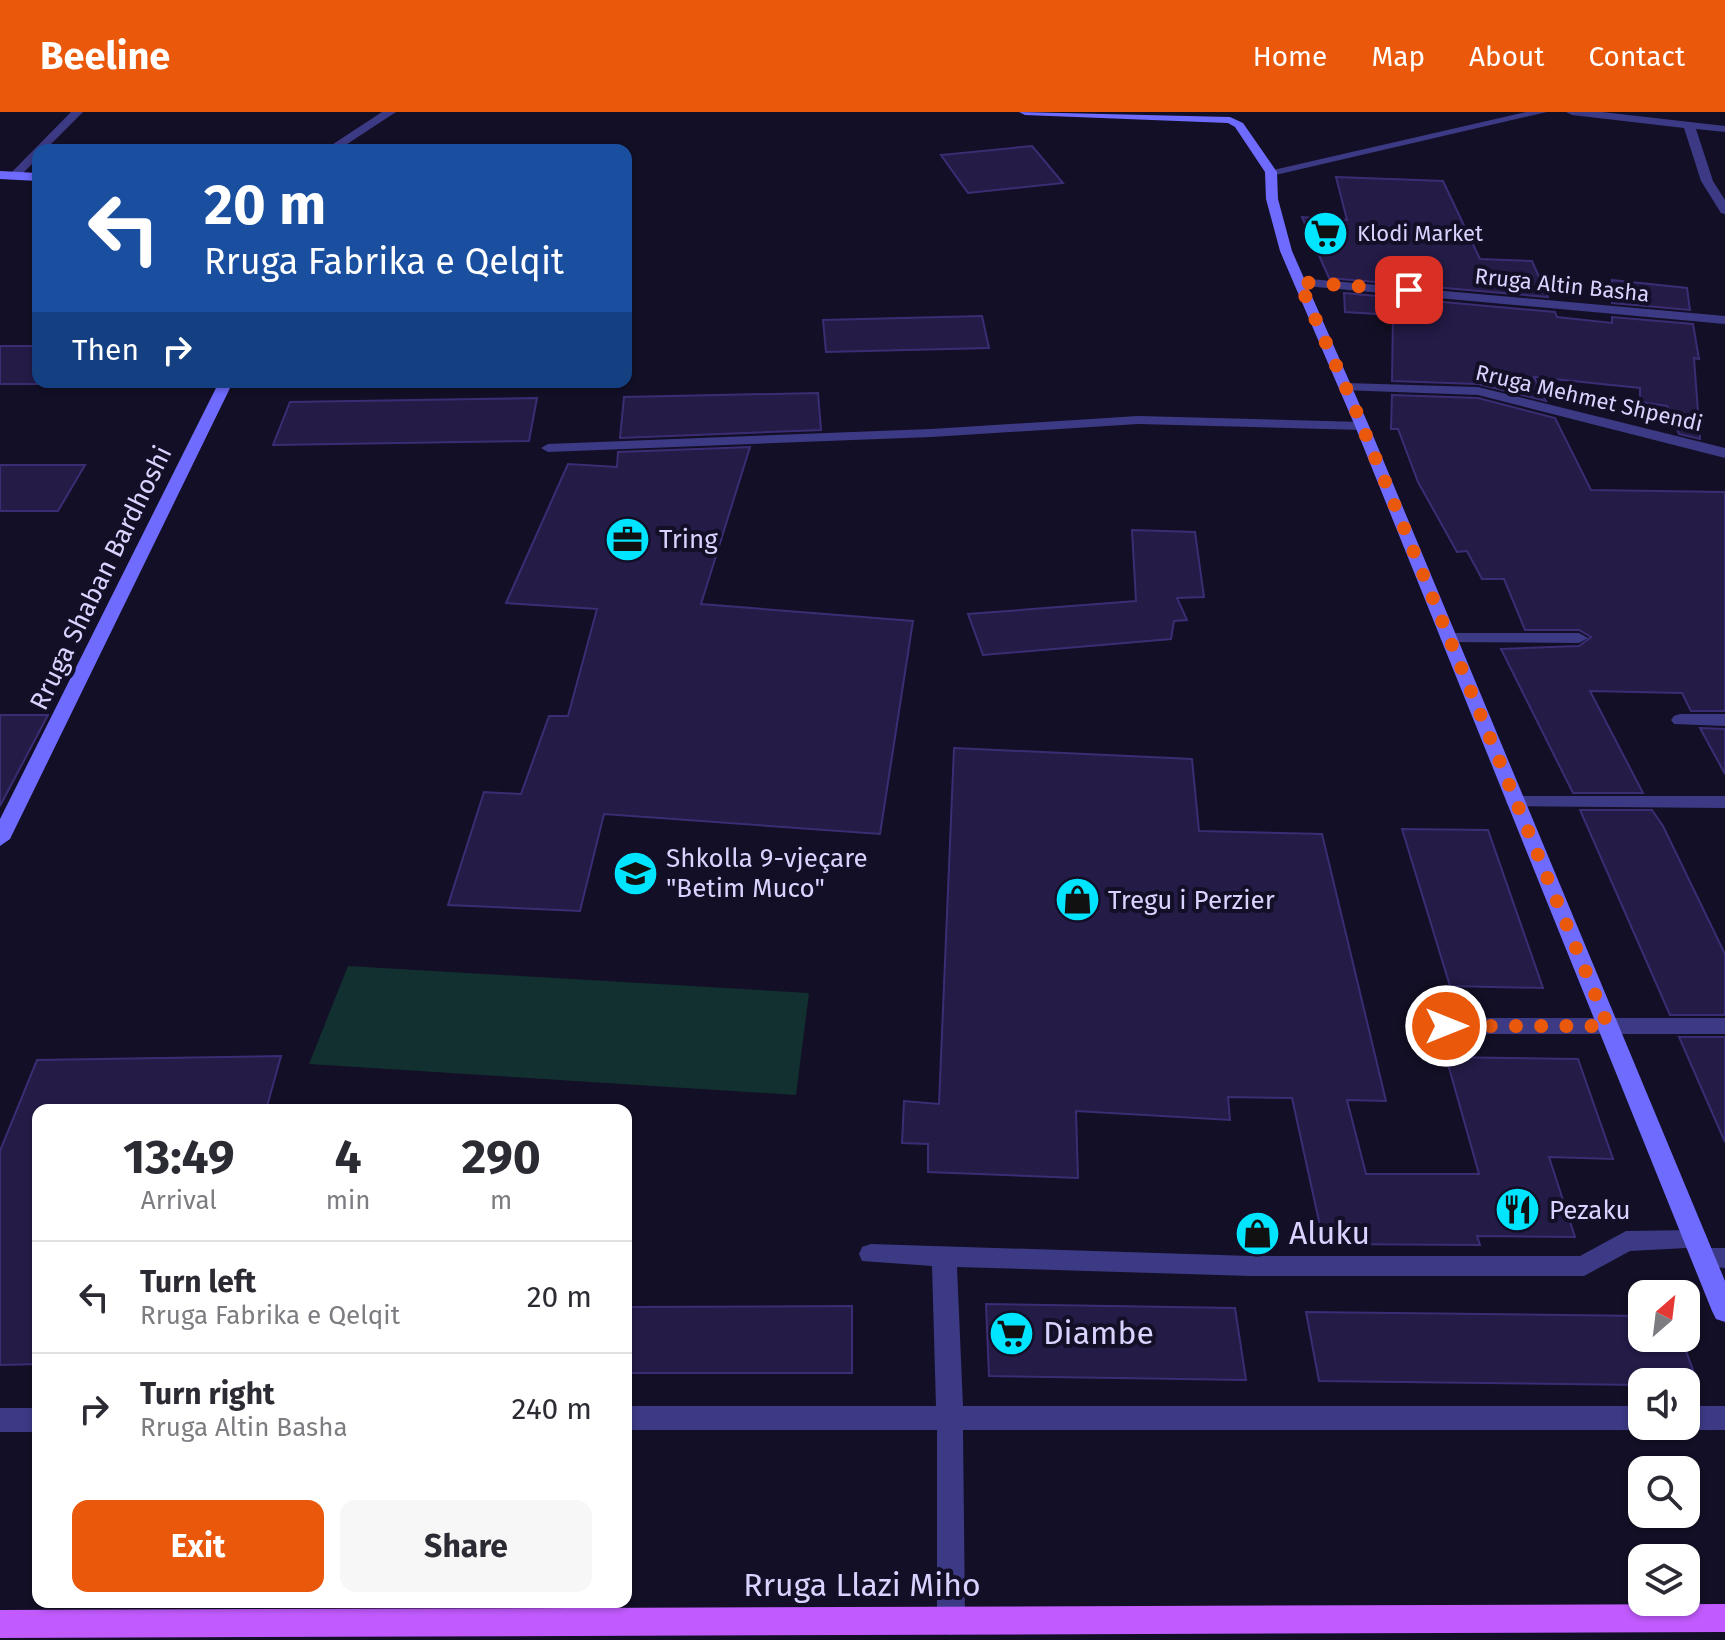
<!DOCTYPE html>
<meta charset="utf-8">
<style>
:root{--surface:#fff;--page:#f7f7f7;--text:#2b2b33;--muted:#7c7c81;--line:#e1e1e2;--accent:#ea580c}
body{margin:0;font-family:"Fira Sans",sans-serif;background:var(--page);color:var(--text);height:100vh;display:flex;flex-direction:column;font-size:30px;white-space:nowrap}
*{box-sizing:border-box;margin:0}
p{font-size:26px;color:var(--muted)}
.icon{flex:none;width:44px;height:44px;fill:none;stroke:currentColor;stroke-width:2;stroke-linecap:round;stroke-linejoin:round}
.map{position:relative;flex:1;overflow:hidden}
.details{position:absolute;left:32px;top:992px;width:600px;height:504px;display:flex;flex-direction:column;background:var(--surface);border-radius:16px;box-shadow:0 2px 6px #0004}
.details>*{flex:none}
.hud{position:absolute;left:32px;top:32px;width:600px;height:244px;border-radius:16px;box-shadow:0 2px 6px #0004;background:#1a4fa0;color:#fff;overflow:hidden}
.needle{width:52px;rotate:28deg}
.fabs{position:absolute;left:1628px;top:1168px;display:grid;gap:16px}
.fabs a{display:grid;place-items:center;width:72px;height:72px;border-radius:16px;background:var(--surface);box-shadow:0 2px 6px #0004;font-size:40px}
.pin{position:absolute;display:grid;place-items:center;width:68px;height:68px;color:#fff;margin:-34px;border-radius:16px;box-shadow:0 4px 12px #0006}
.me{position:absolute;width:88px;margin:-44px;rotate:90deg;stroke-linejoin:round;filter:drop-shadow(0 0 6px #0008)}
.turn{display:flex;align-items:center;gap:28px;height:168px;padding:0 40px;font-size:36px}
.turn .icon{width:104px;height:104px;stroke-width:2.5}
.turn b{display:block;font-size:56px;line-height:68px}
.then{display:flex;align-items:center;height:76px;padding:0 40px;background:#0003;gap:16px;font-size:30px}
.eta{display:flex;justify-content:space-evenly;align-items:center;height:136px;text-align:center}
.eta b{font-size:48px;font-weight:700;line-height:56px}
.primary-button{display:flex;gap:16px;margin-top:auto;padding:16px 40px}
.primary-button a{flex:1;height:92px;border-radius:16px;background:var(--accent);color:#fff;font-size:32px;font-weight:700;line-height:92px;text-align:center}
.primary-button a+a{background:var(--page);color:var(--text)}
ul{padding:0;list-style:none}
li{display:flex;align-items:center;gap:24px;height:112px;padding:0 40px;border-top:2px solid var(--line)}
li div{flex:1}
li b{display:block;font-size:30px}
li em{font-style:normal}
header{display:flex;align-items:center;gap:48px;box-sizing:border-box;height:112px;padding:0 40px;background:var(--accent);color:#fff}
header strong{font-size:38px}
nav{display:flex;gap:44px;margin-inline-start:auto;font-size:28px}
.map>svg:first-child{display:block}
</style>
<header>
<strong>Beeline</strong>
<nav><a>Home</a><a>Map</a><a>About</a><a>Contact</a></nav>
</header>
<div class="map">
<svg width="1725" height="1528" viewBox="0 0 1725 1528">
<rect width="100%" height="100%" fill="#130f26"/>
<path fill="#12302f" d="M348,854L809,881L796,983L309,952Z"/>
<path fill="#241b47" stroke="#3b2d73" stroke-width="2" d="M1032,34L1063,71L968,81L941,43Z
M1336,65L1443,69L1480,147L1532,149L1548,185L1329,166L1302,105L1347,108Z
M1612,168L1687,176L1690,198L1612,191Z
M1344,181L1555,200L1557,205L1612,211V205L1693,212L1699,247L1694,246L1700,327L1679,322L1667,294L1640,290V276L1534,265L1546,289L1478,272L1392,269L1393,203L1345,200Z
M982,204L989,236L826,240L823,208Z
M0,234H38V272H0Z
M818,281L821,318L620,326L624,285Z
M1392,283L1478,286L1555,306L1591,378L1725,380V599H1691L1682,581L1590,579L1643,681H1573L1501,537L1579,534L1591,525L1579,518H1525L1504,467H1482L1467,439L1457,440L1418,370L1398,317H1391Z
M537,286L529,329L273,333L290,290Z
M750,335L701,492L913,509L880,722L604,702L580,799L448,793L484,680L521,682L549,604H568L597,497L506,491L568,352L617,355L618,340Z
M0,353H85L58,399H0Z
M1132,418L1195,420L1204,485L1177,486L1187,508L1174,509L1171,527L983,543L968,502L1136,489Z
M0,603H48L0,694Z
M1700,616L1725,617V662Z
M954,636L1192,647L1199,719L1322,722L1386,989L1347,988L1366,1062H1479L1446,945L1578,947L1613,1047L1549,1045L1575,1125L1477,1124L1480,1133L1324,1132L1292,986L1228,985L1230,1008L1076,999L1078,1066L928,1060V1032L902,1031L904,989L939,992Z
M1580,698H1652L1663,714L1725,842V903H1670Z
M1402,717L1488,718L1543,876L1450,874Z
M1679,925H1725V1030Z
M281,944L266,998H38V1252L0,1253V1039L37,948Z
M986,1192L1235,1196L1246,1268L989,1264Z
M852,1194V1261H626V1195Z
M1306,1200L1642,1204V1226H1681L1699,1274L1686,1273V1270H1642V1273L1319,1269Z"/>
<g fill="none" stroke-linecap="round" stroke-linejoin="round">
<path fill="#3d3a85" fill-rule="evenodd" d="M71,0H83L45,38H38V46L18,66H10V62Z
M382,0H396L338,38H324Z
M1526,0H1547L1271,64L1265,60Z
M1566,0H1602L1725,14V20L1696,17L1713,69L1725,88V102L1721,101L1701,69L1684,16L1572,3Z
M1299,166L1725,204V212L1294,173V167Z
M1346,271L1478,275L1725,336V346L1478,283L1341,278L1339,275Z
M1138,304L1362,310L1369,314L1362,318L1138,312L931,325L548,340L541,336L548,332L931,317Z
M1449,521H1579L1588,526L1579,531L1443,530L1440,526Z
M1680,602H1725V614L1674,612L1671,608L1674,604Z
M1516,684H1725V696L1509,694L1506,690Z
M1446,906H1725V922H1446L1438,920L1435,914L1438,908Z
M1696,1118L1705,1121L1708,1128L1705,1135L1630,1139L1584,1164H1251L957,1155L963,1294H1642V1314H1651L1642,1318H963L965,1509L961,1519L951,1523L941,1519L937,1509V1318H626V1294H936L932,1154L862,1149L859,1142L862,1135L871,1132L1251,1144H1580L1626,1119Z
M1703,1136H1725V1156L1694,1153L1691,1146L1694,1139Z
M1686,1294H1725V1318H1686L1677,1314H1686Z
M0,1296H38V1320H0Z"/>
<path fill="#6f6bff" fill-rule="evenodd" d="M1019,0L1230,5L1243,11L1277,60L1278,87L1292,139L1369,314L1725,1169V1210L1716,1207L1712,1199L1355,314L1280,139L1266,87L1265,60L1235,15L1228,11L1025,3Z
M0,59L38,61V69L0,67Z
M219,270H233L10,727L0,734V707Z"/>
<path fill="#c25bff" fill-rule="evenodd" d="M1725,1492V1520L0,1526V1498Z"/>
</g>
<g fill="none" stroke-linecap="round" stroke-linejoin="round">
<path stroke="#ea580c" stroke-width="14" stroke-dasharray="0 25.2" d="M1409,178L1299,170L1354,294L1608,914H1446"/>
</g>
<defs>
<symbol id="supermarket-disc" viewBox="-11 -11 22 22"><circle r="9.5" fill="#00e5ff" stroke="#130f26"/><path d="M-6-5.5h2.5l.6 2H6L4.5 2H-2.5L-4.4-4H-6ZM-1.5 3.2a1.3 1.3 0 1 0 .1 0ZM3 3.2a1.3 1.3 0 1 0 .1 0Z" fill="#111"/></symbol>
<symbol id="office-disc" viewBox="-11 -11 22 22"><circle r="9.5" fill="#00e5ff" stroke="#130f26"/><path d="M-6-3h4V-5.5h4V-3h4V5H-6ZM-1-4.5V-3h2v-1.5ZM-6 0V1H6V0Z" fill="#111"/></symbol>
<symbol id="school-disc" viewBox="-11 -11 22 22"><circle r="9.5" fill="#00e5ff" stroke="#130f26"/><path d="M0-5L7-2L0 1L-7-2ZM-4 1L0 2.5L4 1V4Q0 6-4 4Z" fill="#111"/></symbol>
<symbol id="shop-disc" viewBox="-11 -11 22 22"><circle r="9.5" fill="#00e5ff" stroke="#130f26"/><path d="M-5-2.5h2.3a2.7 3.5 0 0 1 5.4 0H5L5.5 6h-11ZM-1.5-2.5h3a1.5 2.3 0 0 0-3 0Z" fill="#111"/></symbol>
<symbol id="restaurant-disc" viewBox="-11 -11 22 22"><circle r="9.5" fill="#00e5ff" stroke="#130f26"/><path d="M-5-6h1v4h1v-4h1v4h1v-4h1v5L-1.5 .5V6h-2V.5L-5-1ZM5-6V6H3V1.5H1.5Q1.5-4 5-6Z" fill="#111"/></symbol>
</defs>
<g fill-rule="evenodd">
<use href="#supermarket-disc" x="1300" y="96" width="51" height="51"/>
<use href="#office-disc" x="602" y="402" width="51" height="51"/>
<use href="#school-disc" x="610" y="736" width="51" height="51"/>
<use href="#shop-disc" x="1052" y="762" width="51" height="51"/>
<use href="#restaurant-disc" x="1492" y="1072" width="51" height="51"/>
<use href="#shop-disc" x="1232" y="1096" width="51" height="51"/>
<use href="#supermarket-disc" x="986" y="1196" width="51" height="51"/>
</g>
<g text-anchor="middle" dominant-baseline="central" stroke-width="8" stroke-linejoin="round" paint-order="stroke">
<g font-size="22" fill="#d9d4ff" stroke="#130f26" text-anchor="start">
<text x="1357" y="121">Klodi Market</text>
</g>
<g font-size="22" fill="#d9d4ff" stroke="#130f26">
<text transform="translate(1562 173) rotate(6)">Rruga Altin Basha</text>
<text transform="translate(1589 286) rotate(13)">Rruga Mehmet Shpendi</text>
</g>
<g font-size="26" fill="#d9d4ff" stroke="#130f26" text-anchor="start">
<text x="659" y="427">Tring</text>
<text x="666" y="746">Shkolla 9-vjeçare<tspan x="666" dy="30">"Betim Muco"</tspan></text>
<text x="1108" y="788">Tregu i Perzier</text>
<text x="1549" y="1098">Pezaku</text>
</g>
<g font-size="26" fill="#d9d4ff" stroke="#130f26">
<text transform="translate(101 466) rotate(-64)">Rruga Shaban Bardhoshi</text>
</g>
<g font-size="32" fill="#d9d4ff" stroke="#130f26" text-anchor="start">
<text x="1289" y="1121">Aluku</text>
<text x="1043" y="1221">Diambe</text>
</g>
<g font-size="32" fill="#d9d4ff" stroke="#130f26">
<text x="862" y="1473">Rruga Llazi Miho</text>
</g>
</g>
</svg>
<div class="fabs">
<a><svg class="needle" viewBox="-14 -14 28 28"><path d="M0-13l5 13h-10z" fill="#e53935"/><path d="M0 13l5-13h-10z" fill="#7c7c81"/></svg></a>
<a><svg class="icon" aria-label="sound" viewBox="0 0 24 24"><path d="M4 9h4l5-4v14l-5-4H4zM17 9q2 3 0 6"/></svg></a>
<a><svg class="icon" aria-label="search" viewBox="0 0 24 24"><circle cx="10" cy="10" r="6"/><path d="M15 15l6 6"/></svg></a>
<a><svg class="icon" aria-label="layers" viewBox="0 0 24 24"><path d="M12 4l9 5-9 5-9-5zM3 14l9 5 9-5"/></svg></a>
</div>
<div class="pin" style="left:1409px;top:178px;background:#d93025"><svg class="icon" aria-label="arrive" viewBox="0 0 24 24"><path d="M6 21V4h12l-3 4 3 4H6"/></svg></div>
<svg class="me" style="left:1446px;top:914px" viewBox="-20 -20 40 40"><circle r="17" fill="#ea580c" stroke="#fff" stroke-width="3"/><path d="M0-11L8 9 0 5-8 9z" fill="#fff"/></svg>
<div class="hud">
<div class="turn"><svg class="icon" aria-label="left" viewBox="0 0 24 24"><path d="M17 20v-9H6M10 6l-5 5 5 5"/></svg><div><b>20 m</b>Rruga Fabrika e Qelqit</div></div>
<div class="then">Then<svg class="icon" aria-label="right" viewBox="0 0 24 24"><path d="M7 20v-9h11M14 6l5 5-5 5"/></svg></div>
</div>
<section class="details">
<div class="eta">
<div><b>13:49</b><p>Arrival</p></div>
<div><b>4</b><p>min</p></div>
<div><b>290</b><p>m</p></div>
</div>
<ul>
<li><svg class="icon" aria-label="left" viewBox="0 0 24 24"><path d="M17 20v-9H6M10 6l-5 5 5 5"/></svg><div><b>Turn left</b><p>Rruga Fabrika e Qelqit</p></div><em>20 m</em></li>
<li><svg class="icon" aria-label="right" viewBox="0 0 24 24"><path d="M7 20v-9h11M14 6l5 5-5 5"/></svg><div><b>Turn right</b><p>Rruga Altin Basha</p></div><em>240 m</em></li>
</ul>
<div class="primary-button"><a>Exit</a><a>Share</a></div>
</section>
</div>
